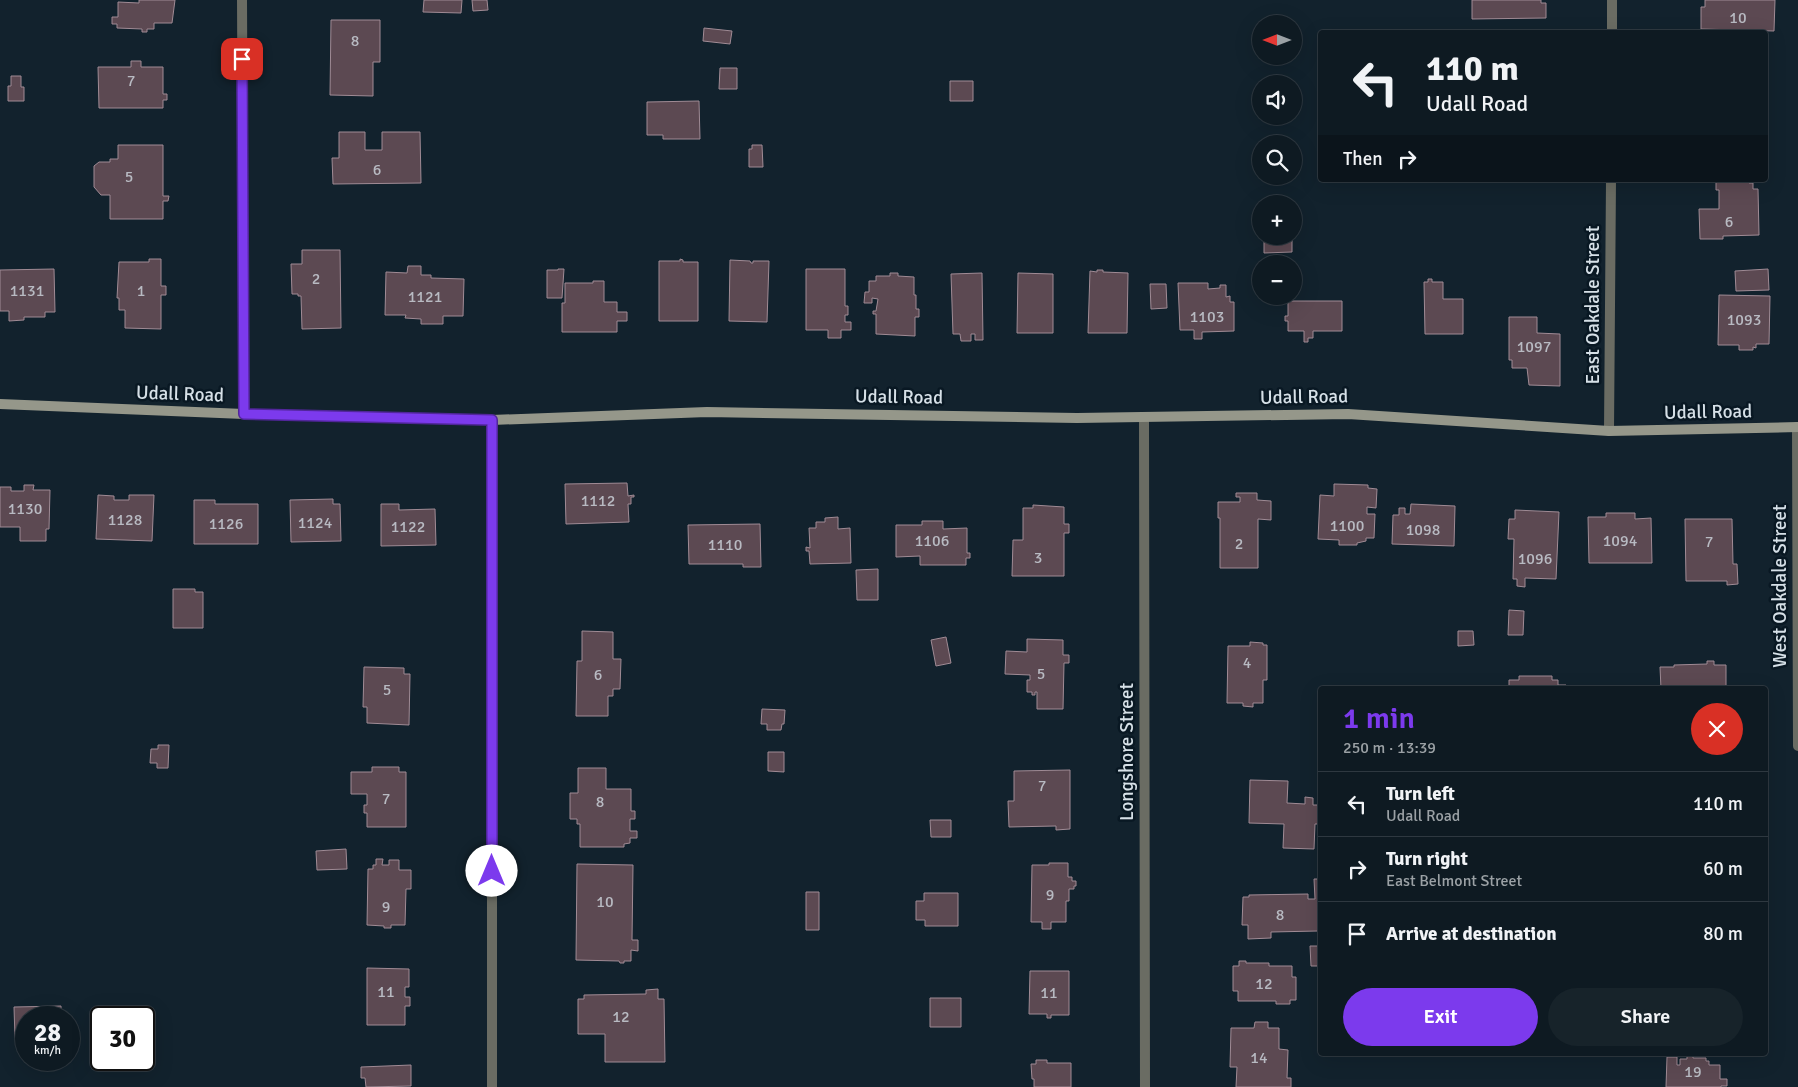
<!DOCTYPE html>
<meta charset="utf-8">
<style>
:root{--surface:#0e1a22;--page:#17232a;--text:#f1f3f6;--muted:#9ba1a5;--line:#2e3840;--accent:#7c3aed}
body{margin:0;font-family:Signika,sans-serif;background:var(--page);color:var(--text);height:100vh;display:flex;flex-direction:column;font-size:19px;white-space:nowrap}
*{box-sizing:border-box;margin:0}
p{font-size:16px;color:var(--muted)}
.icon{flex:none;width:28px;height:28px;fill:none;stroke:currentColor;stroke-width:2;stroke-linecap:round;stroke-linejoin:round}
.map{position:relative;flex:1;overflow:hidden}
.details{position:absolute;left:1318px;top:686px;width:450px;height:370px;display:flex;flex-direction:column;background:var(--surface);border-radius:5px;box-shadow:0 5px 20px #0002,0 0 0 1px var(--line)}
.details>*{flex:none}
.top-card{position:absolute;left:1318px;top:30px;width:450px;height:152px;border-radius:5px;box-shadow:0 5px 20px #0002,0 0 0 1px var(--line);background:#0e1a22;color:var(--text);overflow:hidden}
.needle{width:32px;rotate:270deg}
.buttons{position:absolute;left:1252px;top:15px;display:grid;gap:10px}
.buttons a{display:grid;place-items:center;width:50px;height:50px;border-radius:50%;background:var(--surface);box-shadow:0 5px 20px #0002,0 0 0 1px var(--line);font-size:25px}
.speed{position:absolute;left:15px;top:1006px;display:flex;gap:10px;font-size:25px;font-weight:700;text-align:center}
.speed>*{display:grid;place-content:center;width:65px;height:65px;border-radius:50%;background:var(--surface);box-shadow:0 5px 20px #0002,0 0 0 1px var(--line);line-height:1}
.speed small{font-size:12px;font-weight:400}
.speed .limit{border:2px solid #111;border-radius:8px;background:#fff;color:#111}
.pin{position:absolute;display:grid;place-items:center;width:42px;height:42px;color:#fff;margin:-21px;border-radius:10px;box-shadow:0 2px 8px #0006}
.me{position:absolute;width:55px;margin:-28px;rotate:0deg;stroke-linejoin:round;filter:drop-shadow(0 0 4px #0008)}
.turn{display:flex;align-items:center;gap:18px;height:105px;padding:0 25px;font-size:22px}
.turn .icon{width:65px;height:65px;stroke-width:2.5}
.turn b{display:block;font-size:35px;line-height:42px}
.then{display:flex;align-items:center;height:48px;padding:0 25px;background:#0003;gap:10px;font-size:19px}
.round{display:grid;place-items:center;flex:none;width:52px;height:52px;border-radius:26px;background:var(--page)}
.headline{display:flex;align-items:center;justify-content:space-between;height:85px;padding:0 25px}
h1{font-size:30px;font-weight:600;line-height:38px;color:var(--accent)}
.cta{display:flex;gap:10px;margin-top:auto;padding:10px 25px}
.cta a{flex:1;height:58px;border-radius:30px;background:var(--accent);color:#fff;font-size:20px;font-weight:600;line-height:58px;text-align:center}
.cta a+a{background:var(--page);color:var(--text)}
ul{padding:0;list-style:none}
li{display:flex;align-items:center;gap:15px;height:65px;padding:0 25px;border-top:1px solid var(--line)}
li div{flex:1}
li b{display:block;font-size:19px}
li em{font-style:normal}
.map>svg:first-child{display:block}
</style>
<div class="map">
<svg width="1798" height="1087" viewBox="0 0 1798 1087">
<rect width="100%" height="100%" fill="#12222d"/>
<path fill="#5c4952" stroke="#a08b95" d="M139,0H175L172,23H154V29H147V32H142V29L117,28V24H112V17H118V2L139,3Z
M424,0H462L461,13L423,12Z
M472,0H487L488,10L473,11Z
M1472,0H1541V3H1546V18L1472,19Z
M1705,0H1775L1774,31L1701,29V7H1705Z
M331,20H380V62H373V96L330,95Z
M704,28L732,31L730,44L703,41Z
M131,61H141V67H163V94H167V100H163V108H99L98,67H131Z
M720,68H737V89H719Z
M11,76H21V87H24V101H8V86H11Z
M950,81H973V101H950Z
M699,101L700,139H663V135H647V102Z
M339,132H365V150H382V132H420L421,183L333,184L332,158H339Z
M118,145H163V196H169L168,201H163V219H110V195H101L94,187V166L99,162H110V159H118Z
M752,145H762L763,167H749V149H752Z
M1716,180H1749V183H1753V189H1758L1759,235L1723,236V239H1700L1699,209H1719V190H1716Z
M1264,236H1292V252L1264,253Z
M302,250H340L341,328L302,329L301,296H298V294H292L291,264H302Z
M149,259H161V286H166V295H161V329L125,328V310H119V298H117L119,262H149Z
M680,259L683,260V262H698V321H659V261H680Z
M730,260L750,261L751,263H753V261H769L767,322L729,321Z
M408,266H421V275H431V278L464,279L463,316H443V324H421V319L405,318L406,315H385L386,272L407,273Z
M54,269L55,312H45V317H24V320L9,321V311H0V270Z
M558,269H564L562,298H547V270H558Z
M806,269H845V306H848V315H845V322H851V330H841V338H828V330H806Z
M1768,269L1769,290L1736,291L1735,271Z
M1097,270H1103V272L1128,273L1127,333H1088L1090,271L1097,272Z
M890,273H898V276L914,277V295H916V309H919V317H915V336L876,334V314H873V311H876L878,299L872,298V303H864L865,292H869V281H876V276H890Z
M982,273L983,340H975V334H971V341H961L960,334H953L951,274Z
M1018,273L1053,274V333H1017Z
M1428,279H1432V282H1443V299H1463V334H1425L1424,282H1428Z
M593,281H604V302H617V312H627V321H617V332H562V303H565V283H593Z
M1178,283H1208V289L1220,288V285H1226V297L1230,296V302H1234V331L1202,332V339H1194V330H1180Z
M1150,284H1166L1167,308L1151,309Z
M1719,295L1770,296L1769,344H1756V348L1753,347V350H1739V345H1718Z
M1288,301H1342V331H1313V338H1308V342H1304V331H1288V321H1285V316H1288Z
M1509,317H1537V333L1560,334V386L1529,385L1527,368H1512V360H1509Z
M627,483L628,496L634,495V497H631V504H628L629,522L566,524L565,484Z
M1334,484L1368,485V488L1377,489L1376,508L1367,507V514H1375L1374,538H1366V541L1357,543V545H1339V540L1318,539L1320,495L1334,496Z
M24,485H34L33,490H50L49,529H46V541H20V527H0V487H11V491H24Z
M1236,493H1257V500L1271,501V520L1258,519V568H1220V518H1218V502H1240V497H1236Z
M98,495L114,496V500H129V495H154L152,541L96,539Z
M333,499V504H340L341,541L291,542L290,500Z
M194,500H215V504H258V544H194Z
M381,504H399V510L435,509L436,545L381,546Z
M1411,504L1455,506L1454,546L1392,544L1393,515H1399V508H1405V514H1410Z
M1033,505L1064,507V524H1069V533H1064V576H1012L1013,540H1023V508H1033Z
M1515,510L1559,512L1556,579L1525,578V587L1517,586V579H1513L1514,539H1508L1509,519H1515Z
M1606,513H1635V519L1651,518L1652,563H1589L1588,517H1606Z
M838,517V529L850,528L851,563L810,564L809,551H806V547L810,548L809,528H816V522H825V518Z
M1685,519H1732L1733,564H1737L1738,584L1727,585V581H1686Z
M922,521H943V529L967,528V553H970V558H966V565H920V556L896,557V525H922Z
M760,524L761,567H743V564H689L688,525Z
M878,569V600H857L856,570Z
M173,589H195V592H203V628H173Z
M1509,610L1524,611L1523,635H1508Z
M582,631L613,632V659H621L620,689H613V696H608V716H576L577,661H582Z
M1458,631H1473L1474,645L1458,646Z
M946,637L951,663L936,666L931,640Z
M1027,639L1063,640V655H1069V663H1064L1063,709H1037V692H1035V695H1032V692H1027V680H1030V675L1005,674L1006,651L1027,652Z
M1250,642L1263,643V645H1267V680H1263V703H1253V707L1243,706V703H1227L1228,646H1250Z
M1707,661H1714V665H1726V689H1661L1660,667H1674V665L1707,664Z
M364,667L404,668V674H410L409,725L367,723V707H363Z
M1519,676H1552V680H1558V685H1566V689H1509V680H1519Z
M762,709L785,710L784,724H782L781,730H767V724H761Z
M158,745H169L168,768H157V763H150L151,749H158Z
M768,752H784V772L768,771Z
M372,767H399V772H406V827H367V813H364V805H367V794H351V772H372Z
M578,768H606V789H631V811H635V819H630V831H637V838H630V843L624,844V847H580V824H577V819H570V793H578Z
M1070,770V829L1056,830V826L1009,827L1008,801H1014V771Z
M1250,780L1288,781L1287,803L1305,804V797L1313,798V805H1320V824H1315L1314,849L1283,848L1284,824L1249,823Z
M930,820H951V837H931Z
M346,849L347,869L317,870L316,851Z
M376,859H383L382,865H389V860H399V870H411V889H406L405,925H391V928H384V926L367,925L368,869H373V865H376Z
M1049,863H1068V877H1072V881H1076V886H1074V889H1069V901H1066V922H1051V929H1042V922H1031L1032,865H1049Z
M577,864L633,865L632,940H638V951L631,950V961H624V963H620L619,961L576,960Z
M1314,879H1320V905H1318V931L1271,932V938L1248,939V925H1242L1243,897H1249V895L1308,894V899H1315Z
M806,892H819V930H806Z
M924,893H958V926H925V920H916V901H924Z
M1310,946H1320V966H1311Z
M1239,961H1246V963H1269V966H1292V977H1296V1000H1290V1004H1276V1001H1238V991H1233V966H1239Z
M367,968L409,969V987H405V997H410V1006H405V1025H367Z
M1030,971H1069V1015H1051V1018H1047V1014H1029Z
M658,989V999H664L665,1062H605V1034H578V999H584V995L646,994V990Z
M930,998H961V1027H930Z
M61,1006V1018H26V1038H15L14,1007Z
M1255,1022H1268V1028H1279V1049L1288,1050L1287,1078H1291V1087H1236L1237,1067H1230L1231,1028H1254Z
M1687,1055H1693V1058H1706V1061H1709V1065H1720V1079H1727V1086H1721V1087H1666L1667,1057H1677V1065H1680V1059H1687Z
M1036,1060H1047V1063H1071V1087H1034V1079H1032L1031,1064H1036Z
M411,1065V1086L366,1087L365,1078H361V1067Z"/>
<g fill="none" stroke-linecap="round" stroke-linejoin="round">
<path stroke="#6a6c63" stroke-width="10" d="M242,0L244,414
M1612,32V0
M1144,417L1145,1087
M1797,427L1798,746
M1609,431L1611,180
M492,1087V420"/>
<path stroke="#95978a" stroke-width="10" d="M0,404L244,414L492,420L707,412L1077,418L1348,414L1609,431L1798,427"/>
</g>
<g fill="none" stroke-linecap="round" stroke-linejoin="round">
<defs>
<path id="route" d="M242,59L244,414L492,420V871"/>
</defs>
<use href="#route" stroke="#51269a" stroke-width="12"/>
<use href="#route" stroke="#7c3aed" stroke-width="9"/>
</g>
<g text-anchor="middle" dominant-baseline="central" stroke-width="5" stroke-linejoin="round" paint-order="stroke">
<g font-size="16" fill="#b8bac2">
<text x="1738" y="18">10</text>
<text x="355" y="41">8</text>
<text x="131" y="81">7</text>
<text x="377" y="170">6</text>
<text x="129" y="177">5</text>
<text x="1729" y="222">6</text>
<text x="316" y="279">2</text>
<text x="27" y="291">1131</text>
<text x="141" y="291">1</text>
<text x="425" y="297">1121</text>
<text x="1207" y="317">1103</text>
<text x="1744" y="320">1093</text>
<text x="1534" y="347">1097</text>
<text x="598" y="501">1112</text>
<text x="25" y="509">1130</text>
<text x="125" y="520">1128</text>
<text x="315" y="523">1124</text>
<text x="226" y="524">1126</text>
<text x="1347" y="526">1100</text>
<text x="408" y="527">1122</text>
<text x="1423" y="530">1098</text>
<text x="932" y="541">1106</text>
<text x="1620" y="541">1094</text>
<text x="1709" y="542">7</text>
<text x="1239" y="544">2</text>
<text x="725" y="545">1110</text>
<text x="1038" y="558">3</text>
<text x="1535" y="559">1096</text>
<text x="1247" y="663">4</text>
<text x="1041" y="674">5</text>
<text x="598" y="675">6</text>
<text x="387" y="690">5</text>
<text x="1042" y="786">7</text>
<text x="386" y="799">7</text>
<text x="600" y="802">8</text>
<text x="1050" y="895">9</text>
<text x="605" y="902">10</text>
<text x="386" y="907">9</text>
<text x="1280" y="915">8</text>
<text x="1264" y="984">12</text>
<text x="386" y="992">11</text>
<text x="1049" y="993">11</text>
<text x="621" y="1017">12</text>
<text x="1259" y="1058">14</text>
<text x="1693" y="1072">19</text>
</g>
<g font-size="19" fill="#d6e0e7" stroke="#091823">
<text transform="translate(1593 305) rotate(-90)">East Oakdale Street</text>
<text transform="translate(180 394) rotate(2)">Udall Road</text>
<text transform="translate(899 397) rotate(1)">Udall Road</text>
<text transform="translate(1304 397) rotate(-1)">Udall Road</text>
<text transform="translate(1708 412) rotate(-1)">Udall Road</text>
<text transform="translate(1780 586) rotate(-90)">West Oakdale Street</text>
<text transform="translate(1127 752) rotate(-90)">Longshore Street</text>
</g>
</g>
</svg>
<div class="buttons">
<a><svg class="needle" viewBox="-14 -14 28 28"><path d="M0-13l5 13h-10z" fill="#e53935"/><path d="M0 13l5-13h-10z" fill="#9ba1a5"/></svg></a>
<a><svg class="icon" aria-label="sound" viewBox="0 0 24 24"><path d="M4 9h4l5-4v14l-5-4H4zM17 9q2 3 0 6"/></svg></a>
<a><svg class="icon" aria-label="search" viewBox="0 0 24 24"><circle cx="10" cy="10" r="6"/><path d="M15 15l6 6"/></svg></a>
<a>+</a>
<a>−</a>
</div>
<div class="speed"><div>28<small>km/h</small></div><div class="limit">30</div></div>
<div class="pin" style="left:242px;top:59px;background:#d93025"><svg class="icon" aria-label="arrive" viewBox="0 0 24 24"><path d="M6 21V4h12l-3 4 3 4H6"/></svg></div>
<svg class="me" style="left:492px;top:871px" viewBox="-20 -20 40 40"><circle r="19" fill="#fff"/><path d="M0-13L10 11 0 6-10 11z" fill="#7c3aed"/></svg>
<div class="top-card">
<div class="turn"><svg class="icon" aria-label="left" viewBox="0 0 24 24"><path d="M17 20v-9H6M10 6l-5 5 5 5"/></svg><div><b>110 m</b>Udall Road</div></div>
<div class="then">Then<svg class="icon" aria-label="right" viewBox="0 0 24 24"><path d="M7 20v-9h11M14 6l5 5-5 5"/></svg></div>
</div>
<section class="details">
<div class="headline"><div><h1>1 min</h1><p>250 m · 13:39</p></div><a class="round" style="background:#d93025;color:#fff"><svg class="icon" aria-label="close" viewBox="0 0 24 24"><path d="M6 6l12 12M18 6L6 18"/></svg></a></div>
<ul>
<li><svg class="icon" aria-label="left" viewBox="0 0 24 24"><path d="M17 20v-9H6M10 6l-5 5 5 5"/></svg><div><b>Turn left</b><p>Udall Road</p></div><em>110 m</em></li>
<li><svg class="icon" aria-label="right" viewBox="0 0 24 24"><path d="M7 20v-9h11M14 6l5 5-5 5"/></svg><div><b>Turn right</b><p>East Belmont Street</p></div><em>60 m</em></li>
<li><svg class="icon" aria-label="arrive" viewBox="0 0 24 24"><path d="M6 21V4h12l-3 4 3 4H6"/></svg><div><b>Arrive at destination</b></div><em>80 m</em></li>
</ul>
<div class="cta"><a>Exit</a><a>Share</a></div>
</section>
</div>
